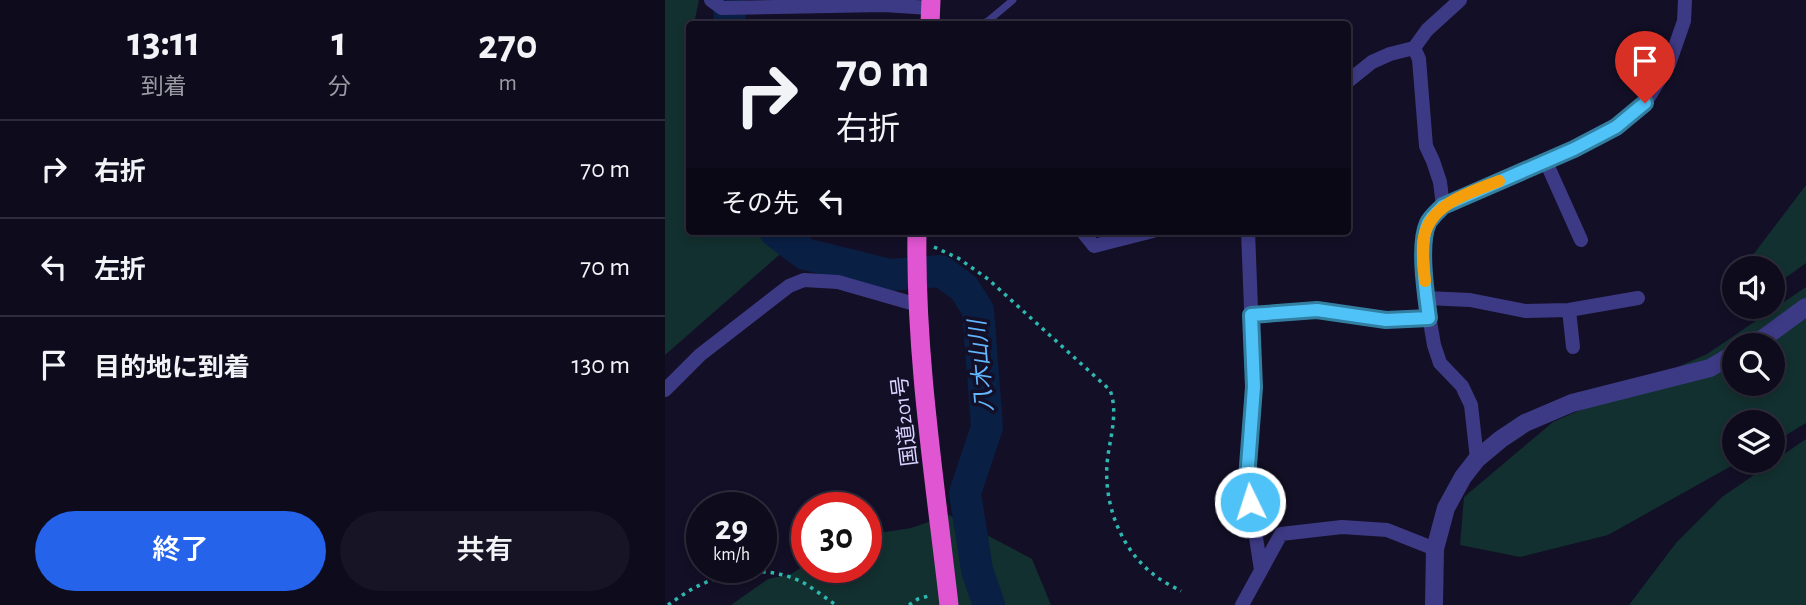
<!DOCTYPE html>
<html lang="ja">
<meta charset="utf-8">
<style>
:root{--surface:#0e0b1c;--page:#171425;--text:#f1f3f6;--muted:#9b9ba3;--line:#2e2b3b;--accent:#2563eb}
body{margin:0;font-family:"Alegreya Sans","Noto Sans JP",sans-serif;background:var(--page);color:var(--text);height:100vh;display:flex;flex-direction:column;font-size:26px;white-space:nowrap}
*{box-sizing:border-box;margin:0}
p{font-size:23px;color:var(--muted)}
.icon{flex:none;width:38px;height:38px;fill:none;stroke:currentColor;stroke-width:2;stroke-linecap:round;stroke-linejoin:round}
.map{position:relative;flex:1;overflow:hidden}
.side{display:flex;flex-direction:column;background:var(--surface);width:665px}
.side>*{flex:none}
.top-card{position:absolute;left:21px;top:21px;width:665px;height:214px;border-radius:7px;box-shadow:0 4px 10px #0003,0 0 0 2px var(--line);background:#0e0b1c;color:var(--text);overflow:hidden}
.controls{position:absolute;left:1057px;top:256px;display:grid;gap:14px}
.controls a{display:grid;place-items:center;width:63px;height:63px;border-radius:50%;background:var(--surface);box-shadow:0 4px 10px #0003,0 0 0 2px var(--line);font-size:35px}
.speed{position:absolute;left:21px;top:492px;display:flex;gap:14px;font-size:35px;font-weight:700;text-align:center}
.speed>*{display:grid;place-content:center;width:91px;height:91px;border-radius:50%;background:var(--surface);box-shadow:0 4px 10px #0003,0 0 0 2px var(--line);line-height:1}
.speed small{font-size:18px;font-weight:400}
.speed .limit{border:10px solid #d22;background:#fff;color:#111}
.pin{position:absolute;display:grid;place-items:center;width:60px;height:60px;color:#fff;margin:-72px -30px;border-radius:50% 50% 50% 0;rotate:-45deg;box-shadow:0 0 7px #0007}
.pin .icon{rotate:45deg}
.me{position:absolute;width:77px;margin:-38px;rotate:356deg;stroke-linejoin:round;filter:drop-shadow(0 0 5px #0008)}
.turn{display:flex;align-items:center;gap:24px;height:147px;padding:0 35px;font-size:32px}
.turn .icon{width:91px;height:91px;stroke-width:2.5}
.turn b{display:block;font-size:49px;line-height:60px}
.then{display:flex;align-items:center;height:66px;padding:0 35px;background:#0003;gap:14px;font-size:26px}
.eta{display:flex;justify-content:space-evenly;align-items:center;height:119px;text-align:center}
.eta b{font-size:42px;font-weight:600;line-height:49px}
.cta{display:flex;gap:14px;margin-top:auto;padding:14px 35px}
.cta a{flex:1;height:80px;border-radius:42px;background:var(--accent);color:#fff;font-size:28px;font-weight:600;line-height:80px;text-align:center}
.cta a+a{background:var(--page);color:var(--text)}
ul{padding:0;list-style:none}
li{display:flex;align-items:center;gap:21px;height:98px;padding:0 35px;border-top:2px solid var(--line)}
li div{flex:1}
li b{display:block;font-size:26px}
li em{font-style:normal}
main{display:flex;flex:1;min-height:0}
.map>svg:first-child{display:block}
</style>
<main>
<section class="side">
<div class="eta">
<div><b>13:11</b><p>到着</p></div>
<div><b>1</b><p>分</p></div>
<div><b>270</b><p>m</p></div>
</div>
<ul>
<li><svg class="icon" aria-label="right" viewBox="0 0 24 24"><path d="M7 20v-9h11M14 6l5 5-5 5"/></svg><div><b>右折</b></div><em>70 m</em></li>
<li><svg class="icon" aria-label="left" viewBox="0 0 24 24"><path d="M17 20v-9H6M10 6l-5 5 5 5"/></svg><div><b>左折</b></div><em>70 m</em></li>
<li><svg class="icon" aria-label="arrive" viewBox="0 0 24 24"><path d="M6 21V4h12l-3 4 3 4H6"/></svg><div><b>目的地に到着</b></div><em>130 m</em></li>
</ul>
<div class="cta"><a>終了</a><a>共有</a></div>
</section>
<div class="map">
<svg width="1141" height="605" viewBox="0 0 1141 605">
<rect width="100%" height="100%" fill="#130f26"/>
<path fill="#12302f" fill-rule="evenodd" d="M0,0H34L29,24H24V43L20,61L24,79V231H103L122,248L0,355Z
M1141,185V263L1108,287V268H1078Z
M1141,287V423L1108,443V422H1069V460H1077L943,535L855,557L795,545L799,497L888,422L1042,354ZM1069,345H1108V383H1069Z
M1141,439V605H964L1011,543L1057,497Z
M284,515L367,559L386,605H66L103,579L126,574L142,564V567H201V535L246,528Z"/>
<g fill="none" stroke-linecap="round" stroke-linejoin="round">
<path stroke="#0a1f44" stroke-width="32" d="M64,0L65,24
M110,231L140,254L225,275L276,271L299,288L313,310L322,427L300,493L312,570L324,605"/>
<path stroke="#2fb8b0" stroke-width="3.5" stroke-dasharray="3.5 5" stroke-linecap="butt" d="M269,247L293,258L323,279L445,390C454,414 444,440 442,464C439,505 456,549 488,574C496,581 507,586 516,591
M3,605C13,598 24,590 35,585C67,570 102,566 135,581C147,587 159,597 171,605
M244,605L253,599L267,595"/>
<path stroke="#3d3a85" stroke-width="7" d="M317,24L323,21L348,0"/>
<path stroke="#3d3a85" stroke-width="14" d="M46,0L57,8L219,5L265,8
M749,48L754,59L761,146L768,161L775,182L778,206
M682,82L707,62L725,54L749,48L762,30L795,0
M881,162L916,240
M417,231L429,246L488,231
M583,231L589,387L582,479L596,570
M761,298L805,300L860,311L904,310L973,298
M904,310L908,347
M586,315L652,310L721,319L764,318
M0,390L35,355L124,286L139,280L173,282L253,305
M812,459L806,405L797,386L775,363L769,345L761,298L758,239L764,221L778,206L876,164L951,127L980,103L1004,64L1019,21L1020,0
M577,605L616,534L677,527L722,530L770,549"/>
<path stroke="#3d3a85" stroke-width="18" d="M1086,345L1100,337L1141,307
M769,605L770,549L781,508L798,477L812,459L836,439L860,423L907,403L1045,368L1069,354"/>
<path stroke="#e055d1" stroke-width="19" d="M265,24L266,0
M252,231C250,356 270,481 284,605"/>
</g>
<g fill="none" stroke-linecap="round" stroke-linejoin="round">
<defs>
<path id="route" d="M585,502L582,479L589,387L586,315L652,310L721,320L764,318C761,295 753,244 763,223C766,217 773,211 778,206L909,149L951,127L980,103"/>
</defs>
<use href="#route" stroke="#337fa1" stroke-width="18"/>
<use href="#route" stroke="#4fc3f7" stroke-width="12"/>
<path stroke="#f59e0b" stroke-width="12" d="M760,281C759,268 756,251 759,237C766,203 805,193 834,181"/>
</g>
<g text-anchor="middle" dominant-baseline="central" stroke-width="7" stroke-linejoin="round" paint-order="stroke">
<g font-size="21" fill="#d9d4ff" stroke="#130f26">
<text transform="translate(240 421) rotate(-97)">国道201号</text>
</g>
<g font-size="23" font-style="italic" fill="#62b6ff" stroke="#130f26">
<text transform="translate(317 366) rotate(-95)">八木山川</text>
</g>
</g>
</svg>
<div class="controls">
<a><svg class="icon" aria-label="sound" viewBox="0 0 24 24"><path d="M4 9h4l5-4v14l-5-4H4zM17 9q2 3 0 6"/></svg></a>
<a><svg class="icon" aria-label="search" viewBox="0 0 24 24"><circle cx="10" cy="10" r="6"/><path d="M15 15l6 6"/></svg></a>
<a><svg class="icon" aria-label="layers" viewBox="0 0 24 24"><path d="M12 4l9 5-9 5-9-5zM3 14l9 5 9-5"/></svg></a>
</div>
<div class="speed"><div>29<small>km/h</small></div><div class="limit">30</div></div>
<div class="pin" style="left:980px;top:103px;background:#d93025"><svg class="icon" aria-label="arrive" viewBox="0 0 24 24"><path d="M6 21V4h12l-3 4 3 4H6"/></svg></div>
<svg class="me" style="left:585px;top:502px" viewBox="-20 -20 40 40"><circle r="17" fill="#4fc3f7" stroke="#fff" stroke-width="3"/><path d="M0-11L8 9 0 5-8 9z" fill="#fff"/></svg>
<div class="top-card">
<div class="turn"><svg class="icon" aria-label="right" viewBox="0 0 24 24"><path d="M7 20v-9h11M14 6l5 5-5 5"/></svg><div><b>70 m</b>右折</div></div>
<div class="then">その先<svg class="icon" aria-label="left" viewBox="0 0 24 24"><path d="M17 20v-9H6M10 6l-5 5 5 5"/></svg></div>
</div>
</div>
</main>
